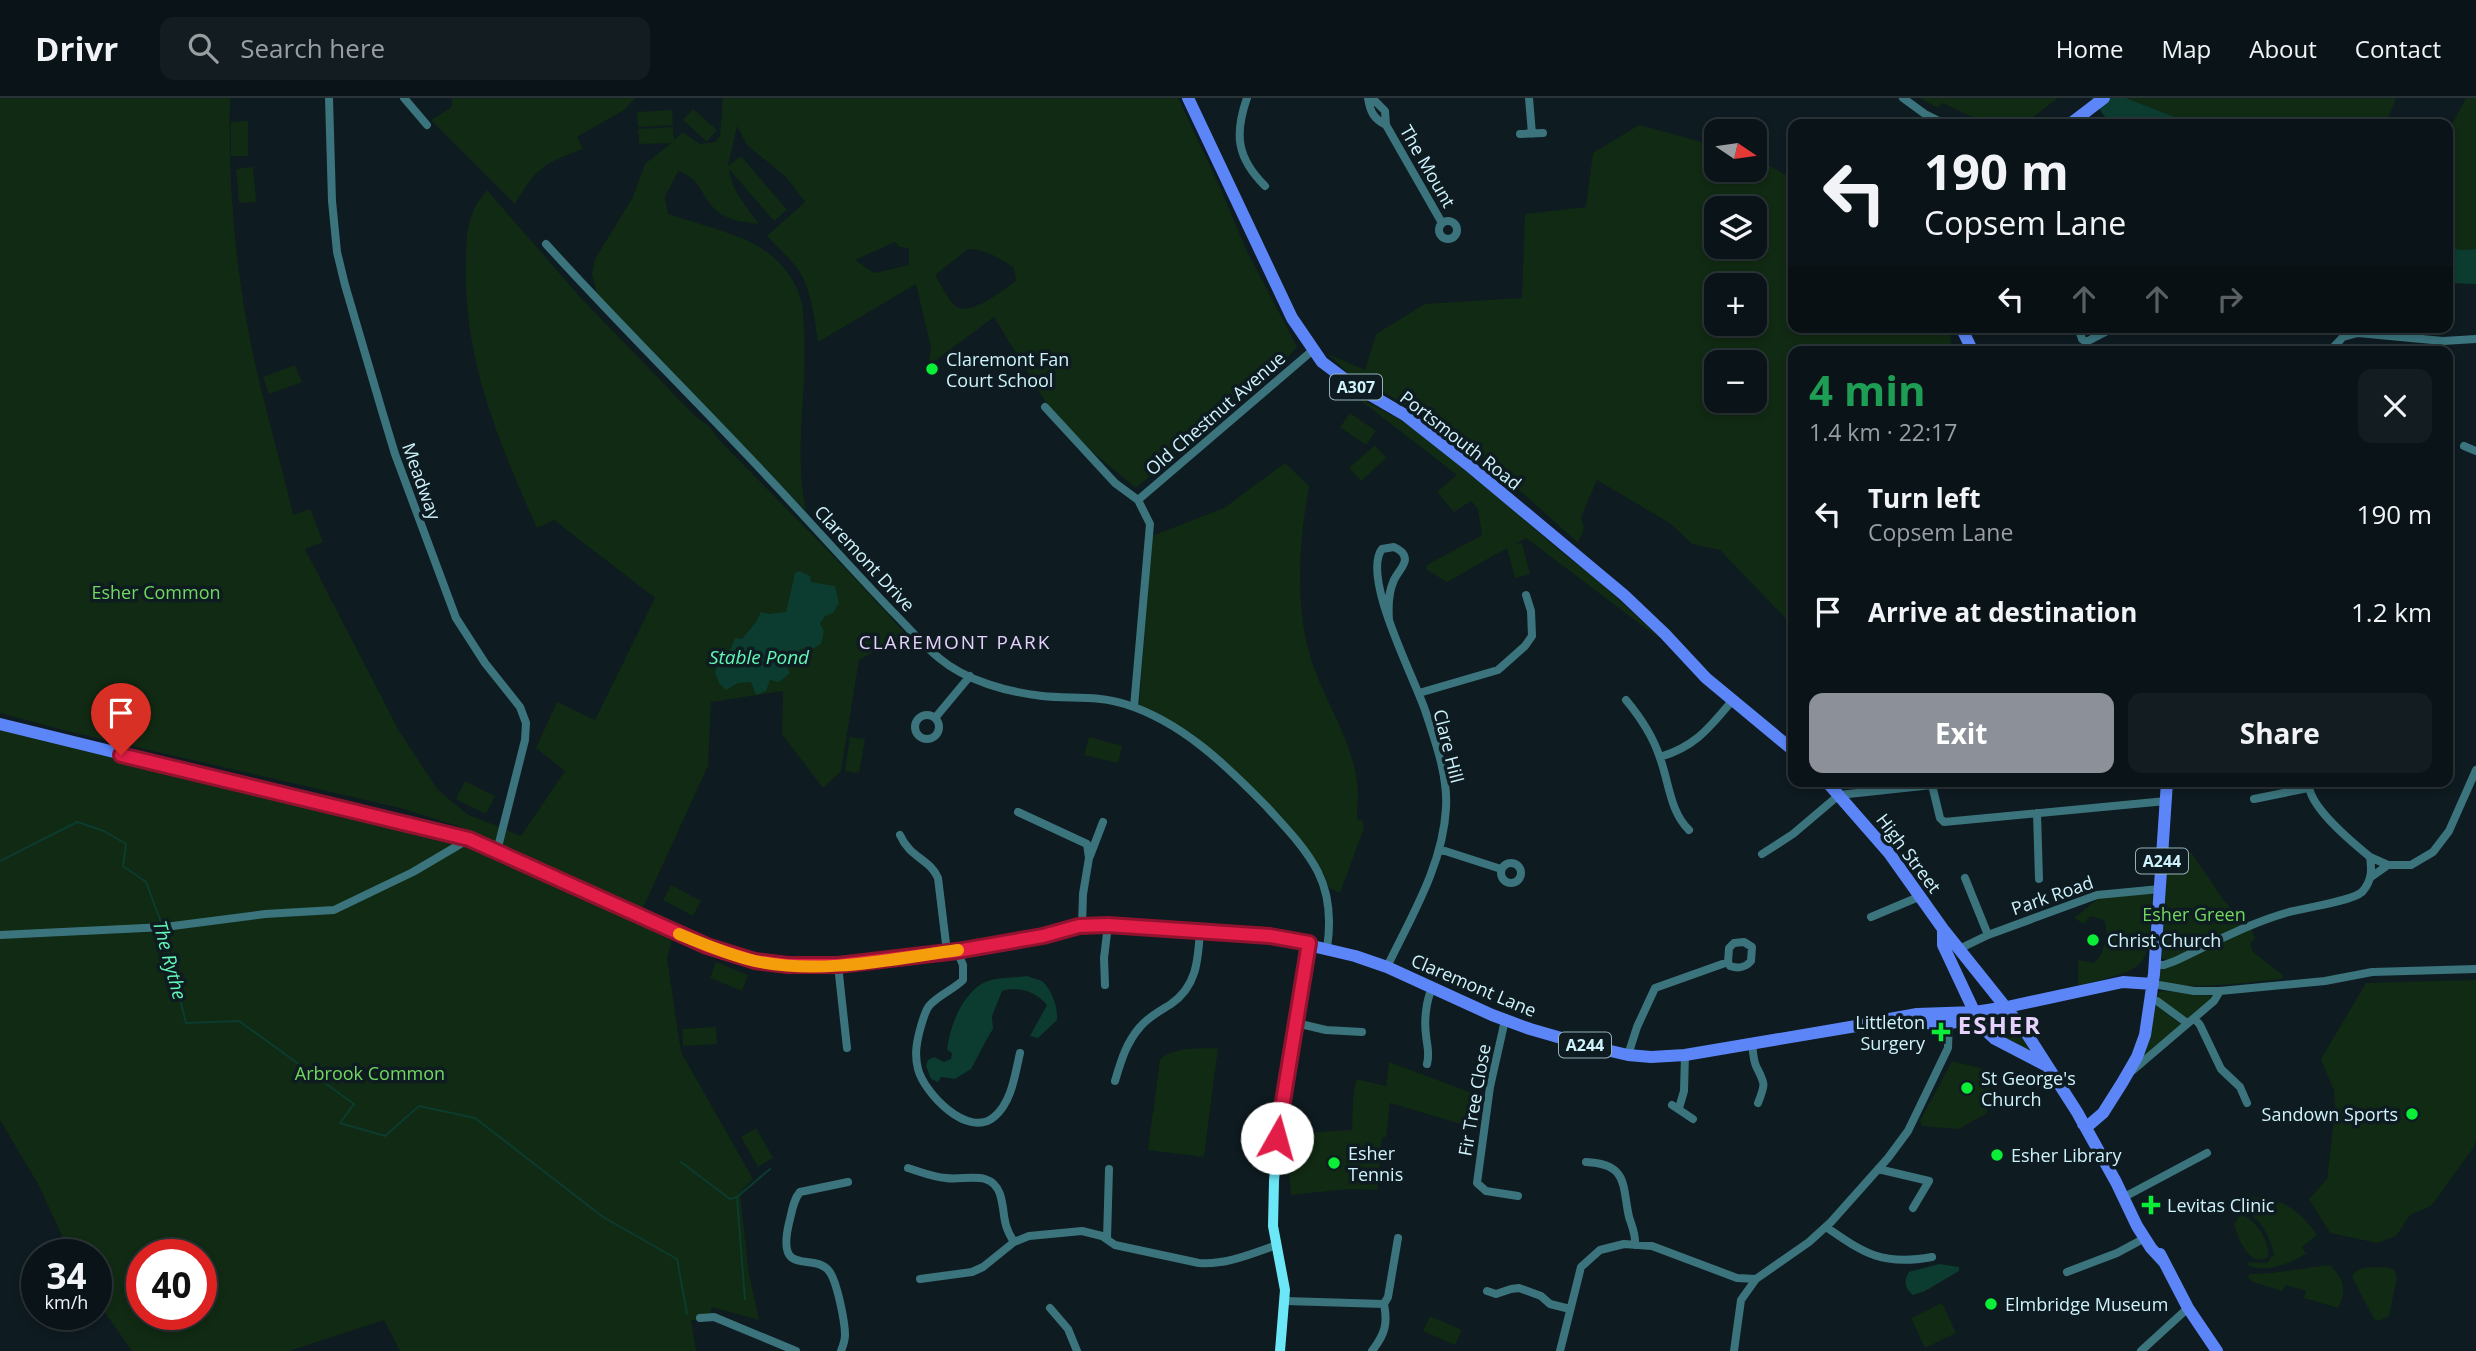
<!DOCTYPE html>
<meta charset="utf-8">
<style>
:root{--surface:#0a1418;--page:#131d21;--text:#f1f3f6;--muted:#999ea2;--line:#2a3337;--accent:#8c9099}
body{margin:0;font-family:"Open Sans",sans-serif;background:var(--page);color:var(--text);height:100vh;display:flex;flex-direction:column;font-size:26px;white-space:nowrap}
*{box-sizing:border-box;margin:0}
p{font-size:23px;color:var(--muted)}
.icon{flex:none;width:38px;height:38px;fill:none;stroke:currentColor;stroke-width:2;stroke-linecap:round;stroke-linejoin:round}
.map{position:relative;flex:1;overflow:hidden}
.drawer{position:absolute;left:1788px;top:248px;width:665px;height:441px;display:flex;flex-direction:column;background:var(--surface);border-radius:14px;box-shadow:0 4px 10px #0003,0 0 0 2px var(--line)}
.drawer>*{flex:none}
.banner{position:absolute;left:1788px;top:21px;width:665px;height:214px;border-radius:14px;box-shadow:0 4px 10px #0003,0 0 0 2px var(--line);background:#0a1418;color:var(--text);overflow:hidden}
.needle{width:46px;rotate:103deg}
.fabs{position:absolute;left:1704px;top:21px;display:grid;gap:14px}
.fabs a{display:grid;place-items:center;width:63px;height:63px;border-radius:14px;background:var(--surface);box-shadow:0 4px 10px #0003,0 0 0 2px var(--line);font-size:35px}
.speed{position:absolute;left:21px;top:1141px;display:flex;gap:14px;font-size:35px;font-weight:700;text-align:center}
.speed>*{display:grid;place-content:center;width:91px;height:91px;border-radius:50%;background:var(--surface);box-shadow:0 4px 10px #0003,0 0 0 2px var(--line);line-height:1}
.speed small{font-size:18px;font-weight:400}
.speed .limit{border:10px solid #d22;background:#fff;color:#111}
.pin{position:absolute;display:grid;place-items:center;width:60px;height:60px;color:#fff;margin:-72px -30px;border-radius:50% 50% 50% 0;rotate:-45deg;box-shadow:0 0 7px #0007}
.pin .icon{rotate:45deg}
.me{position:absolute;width:77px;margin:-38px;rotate:7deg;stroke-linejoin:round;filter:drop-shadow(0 0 5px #0008)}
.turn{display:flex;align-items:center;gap:24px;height:147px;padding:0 21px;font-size:32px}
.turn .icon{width:91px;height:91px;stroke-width:2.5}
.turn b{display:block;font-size:49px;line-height:60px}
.lanes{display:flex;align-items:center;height:66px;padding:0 21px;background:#0003;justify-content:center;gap:35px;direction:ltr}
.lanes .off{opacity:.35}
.round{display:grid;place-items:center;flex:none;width:74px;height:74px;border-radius:14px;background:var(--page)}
.overview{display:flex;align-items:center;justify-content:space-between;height:119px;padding:0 21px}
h1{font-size:42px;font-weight:700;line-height:52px;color:#1e9e55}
.cta{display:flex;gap:14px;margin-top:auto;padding:14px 21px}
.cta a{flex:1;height:80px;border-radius:14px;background:var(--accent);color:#fff;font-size:28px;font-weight:700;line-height:80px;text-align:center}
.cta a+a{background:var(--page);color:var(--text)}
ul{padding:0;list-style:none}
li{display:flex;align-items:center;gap:21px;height:98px;padding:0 21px}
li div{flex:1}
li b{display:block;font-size:26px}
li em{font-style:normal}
header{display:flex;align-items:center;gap:42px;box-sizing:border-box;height:98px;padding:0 35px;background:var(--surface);border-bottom:2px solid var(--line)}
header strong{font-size:33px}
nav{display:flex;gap:38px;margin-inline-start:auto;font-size:24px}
.search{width:490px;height:63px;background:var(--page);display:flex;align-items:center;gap:18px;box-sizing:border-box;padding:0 24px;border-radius:14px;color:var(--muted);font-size:26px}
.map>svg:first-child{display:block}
</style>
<header>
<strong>Drivr</strong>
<div class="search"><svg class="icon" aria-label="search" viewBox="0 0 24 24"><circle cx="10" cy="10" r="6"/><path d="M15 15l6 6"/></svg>Search here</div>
<nav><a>Home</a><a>Map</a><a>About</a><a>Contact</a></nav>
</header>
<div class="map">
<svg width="2476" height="1253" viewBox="0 0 2476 1253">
<rect width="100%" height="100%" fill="#0e1b20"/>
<path fill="#112a13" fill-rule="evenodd" d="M0,0H230C228,74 234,157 248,230C259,292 279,355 293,417L310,411L323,444L305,451L399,633L438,692L467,716L521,738L565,673L536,650L557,604L595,622L655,500L554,422L537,430C500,348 463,260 466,168C466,149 466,126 475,109C478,103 483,97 487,92L581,200L696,319L709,328L721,344L849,474L906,536L859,562L841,673L823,690L782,636L783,593L711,604L708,668L641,814L513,756L467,731L400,710L67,633L0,615Z
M452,0H636L624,12L577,39L583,51C544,65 536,70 515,106L431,22L452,9Z
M723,0H1178L1219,87L1246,151L1297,249L1286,261L1136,390L1090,352L1048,308L994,219L928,268L931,249L916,186L818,244C815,223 812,199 803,180C795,164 779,151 767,138L805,104L786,79L747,47L737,28L728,68L741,58L787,112L774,123L729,71C731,92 747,109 759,126C744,124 728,123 716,112C699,97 703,82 678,73L665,99L668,116C698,126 742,136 767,154C784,166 798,186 802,206C804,214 803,224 804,232C808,293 793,353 806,413L597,197L592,176L595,161L633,99L645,66L671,45L639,46L638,31L673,29L674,42L683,34L700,46L715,44L720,38ZM895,144L899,149L909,150V167L874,175L855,162ZM968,151C986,151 999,160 1014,170L1016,183C1003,192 967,222 953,206C946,198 941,186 935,177Z
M1919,0H2058L2024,26H1988L1942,5L1938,10Z
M2126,0H2396L2386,26H2193Z
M2466,0H2476V151L2461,152L2448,149V34Z
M693,11L717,32L707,44L683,22Z
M672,12L673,27L638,29L637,14Z
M248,23V58H231V24Z
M1639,27L1717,48V72H1755V59L1794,82V229H1949L1952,251L1949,254H1794V529L1720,452L1692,446L1671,426L1597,382L1581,419L1584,430L1578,445L1465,343L1372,287L1351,278L1328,256L1365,272L1376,236L1425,206L1522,200L1525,116L1586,109L1593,55ZM1717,110H1755V149H1717ZM1717,187H1755V226H1717ZM1755,264V303H1717V264Z
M253,69L256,104L239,105L236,71Z
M295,267L302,284L269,296L263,279Z
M1355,298L1408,326L1464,369L1560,453L1600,484L1664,544L1526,440L1515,446L1522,445L1530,476L1515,480L1507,450L1447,484L1427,472V467L1482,437L1478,411L1471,403L1454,414L1437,394L1457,377Z
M1350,315L1376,333L1366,347L1340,329Z
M1375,347L1386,360L1361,383L1349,370Z
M1285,365L1309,388C1299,445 1294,508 1312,564C1325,603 1352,642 1357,684C1359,696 1357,709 1357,721L1363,723L1364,730L1340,795L1329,790L1324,776L1306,749L1223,661L1194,637L1139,608L1152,438L1224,410Z
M0,630L439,736L520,765L672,843L667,860L681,954L753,1081L740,1095L749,1176L759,1222L711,1209V1222H691L696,1253H400L384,1222L289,1253H132L96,1202V1157H71L38,1086L0,1022ZM142,1157H201V1216H142Z
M850,639L865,641L859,675L845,673Z
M1089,639L1122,648L1118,665L1084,657Z
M465,683L495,698L486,716L456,701Z
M2168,746L2177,757L2191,754L2225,804L2234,812H2246L2249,825L2168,862L2159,860Z
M671,787L701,803L693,818L663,802Z
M2151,795L2153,798C2147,875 2152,868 2078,888V862L2093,865C2105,858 2109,834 2104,822L2090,818L2084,826L2074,820L2099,800Z
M2251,831L2255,840L2250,846L2253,854L2284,878L2281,881C2256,883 2176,895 2158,881L2160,871Z
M716,864L748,877L742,893L710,880Z
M2476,882V1042L2474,1049L2431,1108L2410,1117L2396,1138L2377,1145L2330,1135L2309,1101L2327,1081L2335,1012L2334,993L2321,961L2366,885Z
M2163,893L2212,898L2213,899L2187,921L2155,899L2157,895Z
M2153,905L2181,927L2136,968Z
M2003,915L2031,949V952C2016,949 1991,936 1985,921L1988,917Z
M716,929L717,946L683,948L682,931Z
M1218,950L1204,1059L1148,1052L1160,961C1177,948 1198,951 1218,950Z
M1952,963L1992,973L1987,1015L1959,1031L1922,1028L1920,1023Z
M1389,964L1480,998L1479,1007L1470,1005L1467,1009L1464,1027L1390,1005L1386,1039H1382L1377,1092L1347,1091L1291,1097L1285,1036L1352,1032L1353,1001L1356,981L1386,988Z
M756,1030L773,1060L758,1069L741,1039Z
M2250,1099C2281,1099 2300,1112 2317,1137L2302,1149L2306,1156C2287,1166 2268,1176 2247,1167L2249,1164L2267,1165L2274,1156C2270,1140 2259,1115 2241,1113L2243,1102Z
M2240,1117C2255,1119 2271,1145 2268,1159C2250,1171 2238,1141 2234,1126Z
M2330,1167C2343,1180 2348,1193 2338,1210L2304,1200L2306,1193L2286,1187L2282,1193L2253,1184L2248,1180L2249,1176L2272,1175Z
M2385,1169L2394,1171L2397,1179L2389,1218L2379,1223L2374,1221L2352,1179C2357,1166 2374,1170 2385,1169Z
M1942,1205L1956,1235L1925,1250L1911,1220Z
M1430,1218L1462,1232L1455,1247L1423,1233Z"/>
<path fill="#0b3c2f" d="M2092,0H2126L2193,26H2118L2105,19Z
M2448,149L2461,152L2476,151V186L2448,185Z
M799,473L810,478L811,484L835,488L839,505L833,515L825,518L820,526L824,533L821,546L814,550L800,551L798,558L787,559V569L790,575L779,584L770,582L766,593L756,597L751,584L738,585L726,592L719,585L715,574L720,563L728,557L735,540L742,541L756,524L761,514L769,516L786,514L795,475Z
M1027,878C1031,880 1039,881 1043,884C1052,892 1058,910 1057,922L1038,940L1030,938L1047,907C1036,893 1018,888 1002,893L992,918L993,931L988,939L971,971L955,981L941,979L938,984L931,981L926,968L928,962L934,959L944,964L951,961L952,955L947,952C950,928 961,898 983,885C994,879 1014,880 1027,878Z
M1939,1166L1959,1169V1173L1925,1193L1913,1197C1905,1191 1903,1183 1909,1174Z"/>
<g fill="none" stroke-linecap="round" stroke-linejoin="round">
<path stroke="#0b3c2f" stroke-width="2" d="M0,763L77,724L104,733L126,746L123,768L146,784L162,827
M163,833L186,925L239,923L354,1006L340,1025L385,1038L419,1008L475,1020L603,1119L677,1161L687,1216
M681,1064L730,1101L737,1099L770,1071
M737,1101L745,1201"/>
<path stroke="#3b747d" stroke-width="8" d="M329,0L332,103L337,154L345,187L382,313L395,356L456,520L485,565L520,609L526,625L525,642L497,753
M404,0L427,27
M1247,0C1234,37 1237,60 1265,88
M1368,0C1370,14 1374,21 1386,27
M1372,0L1385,13L1386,27L1442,125
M1529,0L1532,36
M1903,0L1925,16L1945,26
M1520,36L1543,35
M1439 132a9 9 0 1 1 18 0a9 9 0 1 1-18 0Z
M546,146C622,230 703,309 779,391C817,432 854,473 892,513C908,529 922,546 939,560C966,583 1008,594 1042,598C1070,601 1098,597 1125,606C1182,624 1226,667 1267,709C1285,729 1306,750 1318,774C1330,798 1331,824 1327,850
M2078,229L2082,241L2086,244L2115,229
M2329,254L2343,239L2358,235L2443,243L2476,241
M1045,309L1115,385L1138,402L1150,426L1134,609
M2464,348L2476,353
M1138,402L1313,252
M1419,595L1498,572L1525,548L1532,538L1531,513L1526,497
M1626,602C1641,620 1653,638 1660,660C1669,684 1670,714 1689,732
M915 629a12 12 0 1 1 24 0a12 12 0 1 1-24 0Z
M935,620L970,578
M1660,659C1696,648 1709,630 1732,603
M2254,701L2308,690
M1018,714L1087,746L1089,760L1083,796L1082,828
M2037,715L2039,781
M900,737C910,760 930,761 938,780L947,854
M1439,751L1501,771
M1762,756L1793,736L1839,697L1932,687L1940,720L1944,724L2166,703
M1090,758L1103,724
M2370,759L2388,767
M1501 775a10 10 0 1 1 20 0a10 10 0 1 1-20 0Z
M2371,779L2388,767H2411L2433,754L2449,733L2476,672
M1965,780L1988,837
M1871,819L1921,798
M0,837L165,829L265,816L334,812L413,774L469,741
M1959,851L1988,837L2097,797L2160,791
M957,853L963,867V882C953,892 938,897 929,908C925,913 923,922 921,928C917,942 914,956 918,971C924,995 968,1041 994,1019C1012,1004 1015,976 1020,955
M838,867L847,950
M2153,867H2164L2175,863C2213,845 2249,825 2289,814C2305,810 2352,803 2362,794C2372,783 2372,772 2370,759C2353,745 2306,707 2309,684
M1387,869C1411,819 1443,767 1446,710C1448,677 1435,643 1425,612C1414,579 1361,479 1382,451L1394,449C1400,452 1405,455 1405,462C1404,469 1397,475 1394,482C1388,495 1388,508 1389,522
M2153,886L2194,893H2220L2325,883L2372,874L2476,871
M1105,887L1104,860L1108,827
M2150,901L2157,903L2187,925
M2194,920L2200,927L2221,971L2240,989L2247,1005
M1505,922L1490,989L1477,1085L1486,1093L1518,1098
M1296,925L1326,932L1362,934
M1752,945C1753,952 1753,961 1756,968C1765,986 1766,985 1758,1005
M1628,957L1637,929L1655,890L1728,864L1729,850L1734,845L1744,844L1752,849L1751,863C1745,870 1739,871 1730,868L1728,864
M1427,966C1430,954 1427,949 1426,937C1424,923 1426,903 1432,890
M2132,973L2214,903L2220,893
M1115,983C1121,963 1126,945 1140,929C1148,919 1160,913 1171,906C1197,888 1198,862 1200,833
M1672,1007L1693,1021
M1679,1010L1684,993L1685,957
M1586,1064C1629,1066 1622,1088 1629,1119C1632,1129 1636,1136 1635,1147
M908,1070C921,1074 933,1079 946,1080C965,1083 991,1071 1000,1096C1006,1116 1001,1124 1014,1144L983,1169L972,1174L920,1181
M1878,1071L1929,1083L1913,1110
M2128,1097L2207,1055
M1826,1129C1865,1156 1883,1168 1932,1159
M1107,1141L1109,1071
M1014,1144L1029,1138L1082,1133L1102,1138L1115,1147L1199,1165C1226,1167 1251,1156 1277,1147
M2067,1174L2117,1155L2145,1140
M1487,1193L1496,1196L1511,1191L1519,1190L1541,1198L1550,1206L1570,1211
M1285,1203L1384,1206
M1384,1206L1388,1199L1398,1140
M1050,1210L1068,1231L1077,1253
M700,1220L714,1219L796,1253
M841,1253C843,1248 845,1243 845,1237C845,1224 837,1183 829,1173C813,1153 776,1181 789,1125C792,1114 793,1102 800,1094L848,1084
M1372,1253C1385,1236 1388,1226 1384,1206
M1560,1253L1581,1169L1600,1152L1624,1146L1652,1148L1737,1180L1756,1181L1809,1144L1831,1124L1888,1060L1908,1033L1948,950L1949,922
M1734,1253L1741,1202L1756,1181
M2141,1253L2188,1210"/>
<path stroke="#6be7f8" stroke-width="10" d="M1280,1253L1285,1192L1273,1128L1274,1083L1279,1022L1309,845"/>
<path stroke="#5c86f8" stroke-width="12" d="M1188,0L1292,220L1322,264L1350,285L1405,317L1467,366L1624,497L1665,536L1706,580L1794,653
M2070,26L2104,0
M1961,229L1973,254
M0,626L469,741L707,848L755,863L788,867H838L957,853L1043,838L1079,828L1108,827L1270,838L1355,858L1387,869L1492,917L1530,931L1589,948L1628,957L1651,959L1685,957L1868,926L1949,925L1971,922L1981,928
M1827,684L1889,755L1943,831L2027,936L2077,1014L2116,1084L2137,1128L2151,1150L2163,1163
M1943,831V847L1981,928L1995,941L2045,967
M1884,922L1917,916L1975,914L2007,909L2123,884L2153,886
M2083,1026L2089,1027L2103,1015L2122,985L2137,959L2145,937L2154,876L2167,684
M2160,1156L2188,1210L2217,1253"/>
</g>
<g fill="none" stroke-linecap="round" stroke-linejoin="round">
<defs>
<path id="route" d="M121,657L469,741L707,848L755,863L788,867H838L957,853L1043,838L1079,828L1108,827L1270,838L1309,845L1277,1040"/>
</defs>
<use href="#route" stroke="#92132f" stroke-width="18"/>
<use href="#route" stroke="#e11d48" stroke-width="12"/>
<path stroke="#f59e0b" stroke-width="12" d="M679,836C703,846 729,857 755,863C821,877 892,861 958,852"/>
</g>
<g fill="#0bee38" stroke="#0e1b20" stroke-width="2.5">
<circle cx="932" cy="271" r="7"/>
<circle cx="2093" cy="842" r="7"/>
<path d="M1937.5 923.5h7v7h7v7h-7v7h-7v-7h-7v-7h7z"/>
<circle cx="1967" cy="990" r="7"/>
<circle cx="2412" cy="1016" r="7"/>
<circle cx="1997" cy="1057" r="7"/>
<circle cx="1334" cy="1065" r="7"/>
<path d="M2147.5 1096.5h7v7h7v7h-7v7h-7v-7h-7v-7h7z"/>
<circle cx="1991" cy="1206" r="7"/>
</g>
<g text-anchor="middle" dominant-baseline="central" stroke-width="7" stroke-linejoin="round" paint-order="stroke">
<g fill="#0e1b20" stroke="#95b2bb" stroke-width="2">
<rect x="1330" y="276.5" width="52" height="25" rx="5"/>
<rect x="2136" y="750.5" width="52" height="25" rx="5"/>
<rect x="1559" y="934.5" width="52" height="25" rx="5"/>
</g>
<g font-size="16" font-weight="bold" fill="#cff3fd">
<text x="1356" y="289">A307</text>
<text x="2162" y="763">A244</text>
<text x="1585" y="947">A244</text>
</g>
<g font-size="18" fill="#cff3fd" stroke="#0e1b20">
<text transform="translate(1428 68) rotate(60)">The Mount</text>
<text transform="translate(1215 315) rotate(-41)">Old Chestnut Avenue</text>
<text transform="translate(1461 342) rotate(38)">Portsmouth Road</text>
<text transform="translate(422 383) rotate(70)">Meadway</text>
<text transform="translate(865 460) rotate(47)">Claremont Drive</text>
<text transform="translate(1449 648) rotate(76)">Clare Hill</text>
<text transform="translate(1909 755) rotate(53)">High Street</text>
<text transform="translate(2052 797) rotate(-19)">Park Road</text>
<text transform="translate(1474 887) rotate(23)">Claremont Lane</text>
<text transform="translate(1474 1002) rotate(-80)">Fir Tree Close</text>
</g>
<g font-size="18" fill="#cff3fd" stroke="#0e1b20" text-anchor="start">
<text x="946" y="261">Claremont Fan<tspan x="946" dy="21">Court School</tspan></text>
<text x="2107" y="842">Christ Church</text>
<text x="1925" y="924" text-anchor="end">Littleton<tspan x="1925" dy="21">Surgery</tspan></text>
<text x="1981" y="980">St George's<tspan x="1981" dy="21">Church</tspan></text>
<text x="2398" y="1016" text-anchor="end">Sandown Sports</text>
<text x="1348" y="1055">Esher<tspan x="1348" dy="21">Tennis</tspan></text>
<text x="2011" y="1057">Esher Library</text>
<text x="2167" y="1107">Levitas Clinic</text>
<text x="2005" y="1206">Elmbridge Museum</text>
</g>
<g font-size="18" fill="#71d95f" stroke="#0e1b20">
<text x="156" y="494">Esher Common</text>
<text x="2194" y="816">Esher Green</text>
<text x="370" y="975">Arbrook Common</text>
</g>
<g font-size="19" letter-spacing="2" fill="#e6d1fd" stroke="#0e1b20">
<text x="955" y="544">CLAREMONT PARK</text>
</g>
<g font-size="19" font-style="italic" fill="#62f8b7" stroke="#0e1b20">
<text x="759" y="559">Stable Pond</text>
<text transform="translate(170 862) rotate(75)">The Rythe</text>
</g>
<g font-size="24" font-weight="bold" letter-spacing="2" fill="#e6d1fd" stroke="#0e1b20">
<text x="2000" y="926">ESHER</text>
</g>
</g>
</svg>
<div class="fabs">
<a><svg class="needle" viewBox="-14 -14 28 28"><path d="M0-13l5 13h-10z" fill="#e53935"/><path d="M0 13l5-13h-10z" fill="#999ea2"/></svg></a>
<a><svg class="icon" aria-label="layers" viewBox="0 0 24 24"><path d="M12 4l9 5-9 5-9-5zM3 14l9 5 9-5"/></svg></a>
<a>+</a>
<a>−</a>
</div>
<div class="speed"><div>34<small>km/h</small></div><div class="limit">40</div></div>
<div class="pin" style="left:121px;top:657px;background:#d93025"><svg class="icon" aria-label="arrive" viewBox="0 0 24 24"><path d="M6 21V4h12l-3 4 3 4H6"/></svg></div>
<svg class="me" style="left:1277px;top:1040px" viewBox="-20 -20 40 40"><circle r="19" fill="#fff"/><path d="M0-13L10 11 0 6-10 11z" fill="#e11d48"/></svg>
<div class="banner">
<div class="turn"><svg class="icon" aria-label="left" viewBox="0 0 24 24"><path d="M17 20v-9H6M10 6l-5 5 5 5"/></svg><div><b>190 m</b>Copsem Lane</div></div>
<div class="lanes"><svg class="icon" aria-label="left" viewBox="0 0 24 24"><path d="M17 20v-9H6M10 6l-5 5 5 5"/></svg><svg class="icon off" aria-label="ahead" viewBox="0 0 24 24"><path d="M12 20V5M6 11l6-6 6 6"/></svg><svg class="icon off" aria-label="ahead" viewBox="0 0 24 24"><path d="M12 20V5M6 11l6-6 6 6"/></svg><svg class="icon off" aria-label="right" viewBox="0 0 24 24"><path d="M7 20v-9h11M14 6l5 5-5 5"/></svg></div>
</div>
<section class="drawer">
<div class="overview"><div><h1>4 min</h1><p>1.4 km · 22:17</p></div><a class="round"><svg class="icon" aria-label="close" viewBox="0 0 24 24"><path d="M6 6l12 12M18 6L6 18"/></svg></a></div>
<ul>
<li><svg class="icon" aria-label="left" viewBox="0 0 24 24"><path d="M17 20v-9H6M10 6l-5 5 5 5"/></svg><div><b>Turn left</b><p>Copsem Lane</p></div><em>190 m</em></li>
<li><svg class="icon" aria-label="arrive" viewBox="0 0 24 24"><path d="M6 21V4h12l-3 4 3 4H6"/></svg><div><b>Arrive at destination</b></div><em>1.2 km</em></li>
</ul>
<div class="cta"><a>Exit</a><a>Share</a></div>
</section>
</div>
